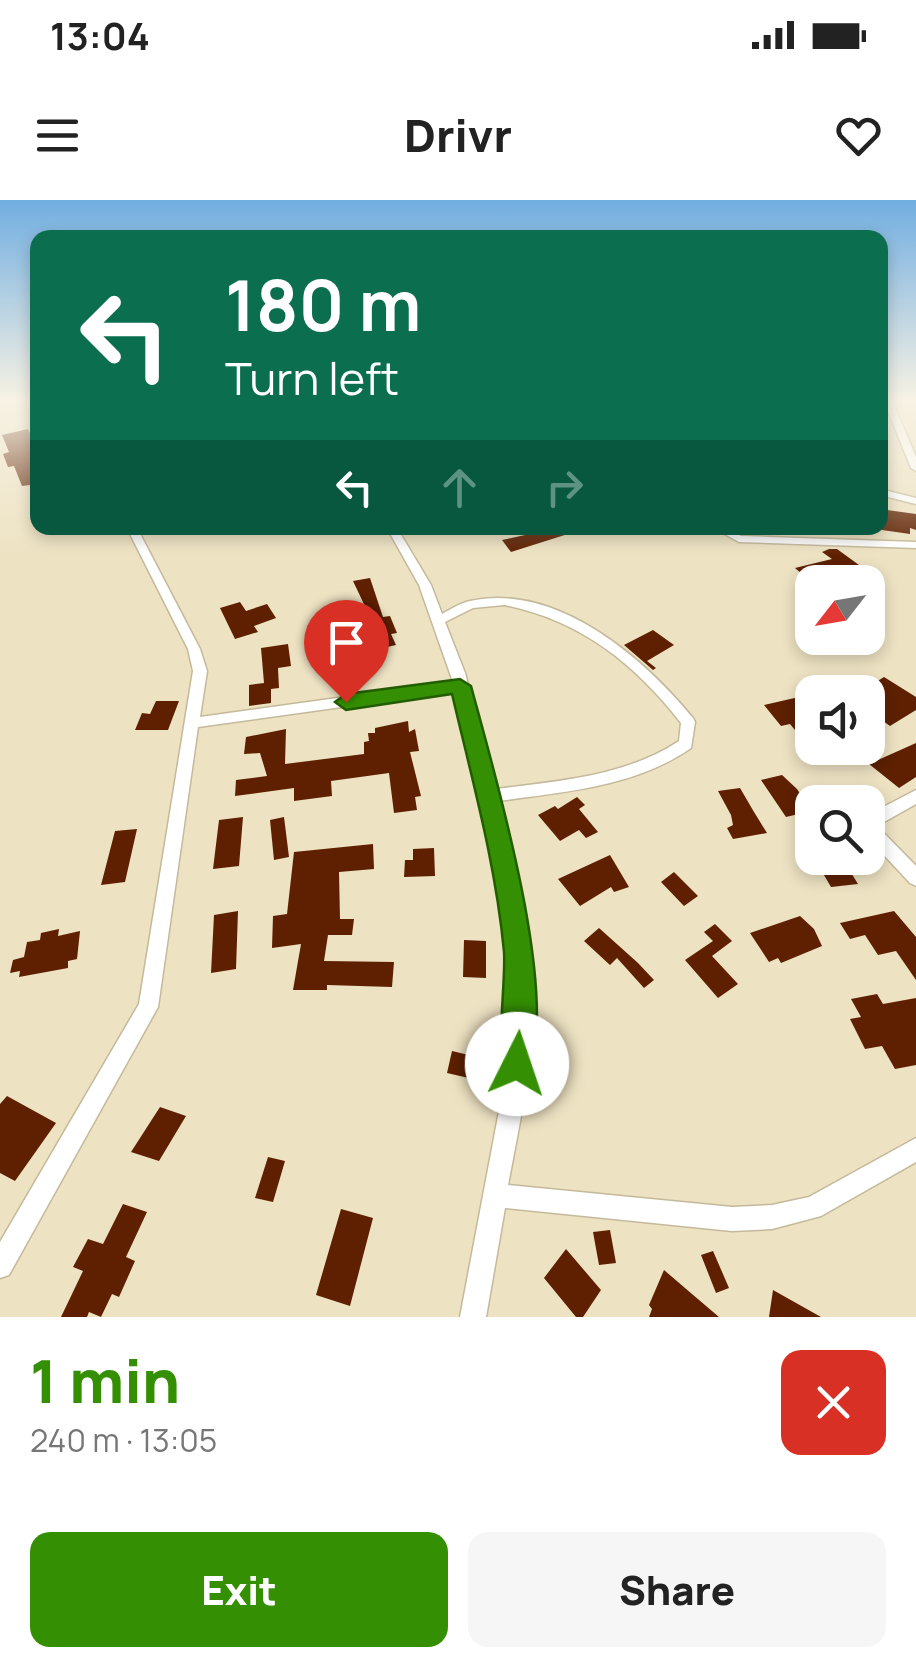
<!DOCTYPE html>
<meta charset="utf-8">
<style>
:root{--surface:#fff;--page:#f6f6f6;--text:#222;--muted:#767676;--accent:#349002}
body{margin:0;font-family:Manrope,sans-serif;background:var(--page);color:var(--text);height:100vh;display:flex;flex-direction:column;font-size:38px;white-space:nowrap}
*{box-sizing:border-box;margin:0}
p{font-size:32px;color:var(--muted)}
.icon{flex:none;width:55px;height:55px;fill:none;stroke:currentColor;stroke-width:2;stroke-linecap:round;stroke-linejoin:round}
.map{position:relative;height:1117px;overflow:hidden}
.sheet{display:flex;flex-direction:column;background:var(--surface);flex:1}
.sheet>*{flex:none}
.guide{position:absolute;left:30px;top:30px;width:858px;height:305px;border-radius:20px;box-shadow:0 5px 15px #0003;background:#0b6e4f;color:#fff;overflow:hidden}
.needle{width:65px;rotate:239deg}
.tools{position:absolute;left:795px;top:365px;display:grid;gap:20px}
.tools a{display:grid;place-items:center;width:90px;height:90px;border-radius:20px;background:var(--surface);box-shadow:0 5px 15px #0003;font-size:50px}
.pin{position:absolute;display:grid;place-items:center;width:85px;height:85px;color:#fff;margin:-102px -42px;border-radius:50% 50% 50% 0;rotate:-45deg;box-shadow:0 0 10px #0007}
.pin .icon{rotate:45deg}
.me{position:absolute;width:110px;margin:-55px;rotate:4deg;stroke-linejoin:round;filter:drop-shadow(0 0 8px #0008)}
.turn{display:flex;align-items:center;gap:35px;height:210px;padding:0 30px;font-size:45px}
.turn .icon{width:130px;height:130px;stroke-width:2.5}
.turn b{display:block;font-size:70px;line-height:85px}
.lanes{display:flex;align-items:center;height:95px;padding:0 30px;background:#0003;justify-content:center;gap:50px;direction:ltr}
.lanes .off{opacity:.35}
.round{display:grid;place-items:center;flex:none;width:105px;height:105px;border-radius:20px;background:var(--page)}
.overview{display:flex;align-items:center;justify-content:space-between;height:170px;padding:0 30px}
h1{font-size:60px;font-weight:800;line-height:75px;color:var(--accent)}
.cta{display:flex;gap:20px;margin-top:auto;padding:20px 30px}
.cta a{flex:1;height:115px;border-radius:20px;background:var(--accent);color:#fff;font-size:40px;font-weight:800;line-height:115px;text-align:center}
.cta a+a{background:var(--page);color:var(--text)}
.status{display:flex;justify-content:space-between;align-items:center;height:70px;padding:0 50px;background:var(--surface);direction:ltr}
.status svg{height:28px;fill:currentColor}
header{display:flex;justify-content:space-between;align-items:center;height:130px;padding:0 30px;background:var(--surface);font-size:45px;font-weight:800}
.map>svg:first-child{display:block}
</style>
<div class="status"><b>13:04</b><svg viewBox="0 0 49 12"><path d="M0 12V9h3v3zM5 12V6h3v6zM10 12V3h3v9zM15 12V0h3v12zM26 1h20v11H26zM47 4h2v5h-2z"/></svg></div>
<header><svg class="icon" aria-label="menu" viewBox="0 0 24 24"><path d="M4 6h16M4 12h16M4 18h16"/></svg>Drivr<svg class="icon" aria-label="heart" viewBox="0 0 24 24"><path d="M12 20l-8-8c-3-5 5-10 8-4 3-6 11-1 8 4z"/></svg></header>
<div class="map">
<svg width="916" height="1117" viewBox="0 0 916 1117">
<rect width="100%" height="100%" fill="#ede2c2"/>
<path fill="#5e2000" d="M28,229L38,250V284L22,286L14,266L8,267L3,254L9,252L2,235Z
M880,309L916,314V330L910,328V334L882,330Z
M557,328H570L571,333L511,352L502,340Z
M829,349H837L859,365L854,373L844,369L860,382H837L826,374L808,379L795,368L832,359L822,352Z
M370,378L383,417L390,416L397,433L391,434L396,445L351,455L339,429L371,419L353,381Z
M240,402L246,411L267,404L276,418L254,426L258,432L235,439L220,408Z
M653,430L674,445L647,461L656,468L653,470L624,445Z
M288,444L291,466L278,468L279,488L271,489V503L249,506V485L264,483L261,448Z
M884,477L916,497V510L890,526L868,510V487Z
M799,497L812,513V551L790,524L781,526L764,505Z
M156,501H179L168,530H135L142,513L150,514Z
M408,521L409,532L415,529L419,551L410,552L421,596L415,597L417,610L394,613L389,573L331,581L332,596L294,601V588L235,596L236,580L267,576L260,553L244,554L246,537L286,529L285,564L364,554V542L369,541L368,533H375V528Z
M916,543V577L899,588L869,564Z
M782,575L797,589L807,604L802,605L807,612L786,617L761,580Z
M740,588L754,612L767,633L733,639L727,628L733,625L731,615L718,591Z
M577,597L585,605L579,609L598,632L586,638L579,630L560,641L538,615L555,606L558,609Z
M243,617L239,666L213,669L219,620Z
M284,617L289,657L274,660L270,620Z
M137,629L125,682L101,685L115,631Z
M373,644L374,669L339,672L340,719H354L352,735H328L324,761L394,762L392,787L327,785V790H293L301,744L272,748L273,716L287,714L294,652Z
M434,648L435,676L404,677L405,660H413V649Z
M610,655L629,687L614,692L611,687L580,706L558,679Z
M814,658H842L858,684L831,687Z
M674,672L698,696L684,706L661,682Z
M238,711L236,769L211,773L214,715Z
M894,711L916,737V780L896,751L878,755L865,735L850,739L840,723Z
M800,716L814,729L822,746L781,763L778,758L769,762L750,733Z
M715,724L732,741L712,756L738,784L718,798L685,760L713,741L704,732Z
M599,728L638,763L654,780L644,788L617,758L610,765L584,741Z
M59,729L58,736L80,731L77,759L68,761V768L19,777L20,771L10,773L13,760L24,757L27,742L40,740L41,733Z
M464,740L486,741V778L463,777Z
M877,794L883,804L916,798V865L895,869L882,846L865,849L850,819L861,817L851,799Z
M452,851L477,857L473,879L447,873Z
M7,896L56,923L15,981L0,973V904Z
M160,907L186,916L159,961L131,952Z
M268,957L285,961L273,1002L255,998Z
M123,1004L147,1012L126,1057L135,1061L119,1097L112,1094L101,1117L89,1112L87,1117H61L83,1071L73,1067L88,1039L103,1044Z
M341,1009L373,1018L350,1106L316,1095Z
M610,1030L616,1063L599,1065L593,1032Z
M566,1049L601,1090L583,1117H576L544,1078Z
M713,1051L729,1088L716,1093L701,1055Z
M664,1070L692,1094L719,1117H649L652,1109L649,1105Z
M773,1090L821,1117H769Z"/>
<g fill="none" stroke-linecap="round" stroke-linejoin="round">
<defs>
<path id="street" d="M884,201H892L916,257V271L911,268Z
M880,289L916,298V304L880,295Z
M127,328H137L200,449L207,471L200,517L453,482L419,385L387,328H397L431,385L442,414C451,409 460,403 470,401C556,382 643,457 693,518L695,522L691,548C635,587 564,592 498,601C516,677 534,760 530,839C528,888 517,937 508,985L732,1007L772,1005L809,997L916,938V962L821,1016L772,1029L732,1031L505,1008L486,1117H460L503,890L510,837L508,748L483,606L456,491L198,527L158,807L9,1075L0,1078V1042L139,804L193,471L188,449ZM504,405C580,420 634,463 681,523L679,541C625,577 557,581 495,589L465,473L445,422L473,408Z
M714,328H726L741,336L916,342V348L739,342Z
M916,590V604L877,626L916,666V686L910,683L868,638V615Z"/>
</defs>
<use href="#street" stroke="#c4b99a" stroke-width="3"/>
<use href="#street" fill="#fff" fill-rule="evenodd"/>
</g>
<linearGradient id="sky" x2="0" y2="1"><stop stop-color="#71aee0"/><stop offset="0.56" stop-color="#f7f2e4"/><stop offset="1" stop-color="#f7f2e4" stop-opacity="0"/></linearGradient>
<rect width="916" height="357" fill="url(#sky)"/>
<path fill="#349002" stroke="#225e01" stroke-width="2.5" d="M460,479L471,486C494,572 561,795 528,875L517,879L506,875C495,849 506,785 504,752C496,665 472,579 452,494L346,510L335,502L346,494Z"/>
</svg>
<div class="tools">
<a><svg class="needle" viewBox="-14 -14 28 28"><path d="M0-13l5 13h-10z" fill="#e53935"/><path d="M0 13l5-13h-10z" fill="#767676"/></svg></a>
<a><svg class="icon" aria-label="sound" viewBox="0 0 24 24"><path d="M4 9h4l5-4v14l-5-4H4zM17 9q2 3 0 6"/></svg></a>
<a><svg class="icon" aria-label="search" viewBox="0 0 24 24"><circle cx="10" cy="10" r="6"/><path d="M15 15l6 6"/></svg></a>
</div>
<div class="pin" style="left:346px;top:502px;background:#d93025"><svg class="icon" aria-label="arrive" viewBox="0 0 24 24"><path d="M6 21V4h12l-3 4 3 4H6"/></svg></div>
<svg class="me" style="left:517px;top:864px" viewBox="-20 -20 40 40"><circle r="19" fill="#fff"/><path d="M0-13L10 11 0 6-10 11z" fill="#349002"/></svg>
<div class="guide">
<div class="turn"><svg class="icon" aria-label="left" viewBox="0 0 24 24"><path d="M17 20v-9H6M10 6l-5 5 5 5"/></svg><div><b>180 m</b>Turn left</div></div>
<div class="lanes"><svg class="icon" aria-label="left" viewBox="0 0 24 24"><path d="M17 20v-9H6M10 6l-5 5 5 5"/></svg><svg class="icon off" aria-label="ahead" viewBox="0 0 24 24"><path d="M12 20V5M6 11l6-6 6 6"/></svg><svg class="icon off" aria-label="right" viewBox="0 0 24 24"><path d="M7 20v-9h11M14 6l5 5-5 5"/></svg></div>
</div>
</div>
<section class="sheet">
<div class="overview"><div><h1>1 min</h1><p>240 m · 13:05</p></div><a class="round" style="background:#d93025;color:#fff"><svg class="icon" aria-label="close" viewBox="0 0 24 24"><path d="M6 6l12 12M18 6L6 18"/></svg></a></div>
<div class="cta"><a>Exit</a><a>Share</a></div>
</section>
